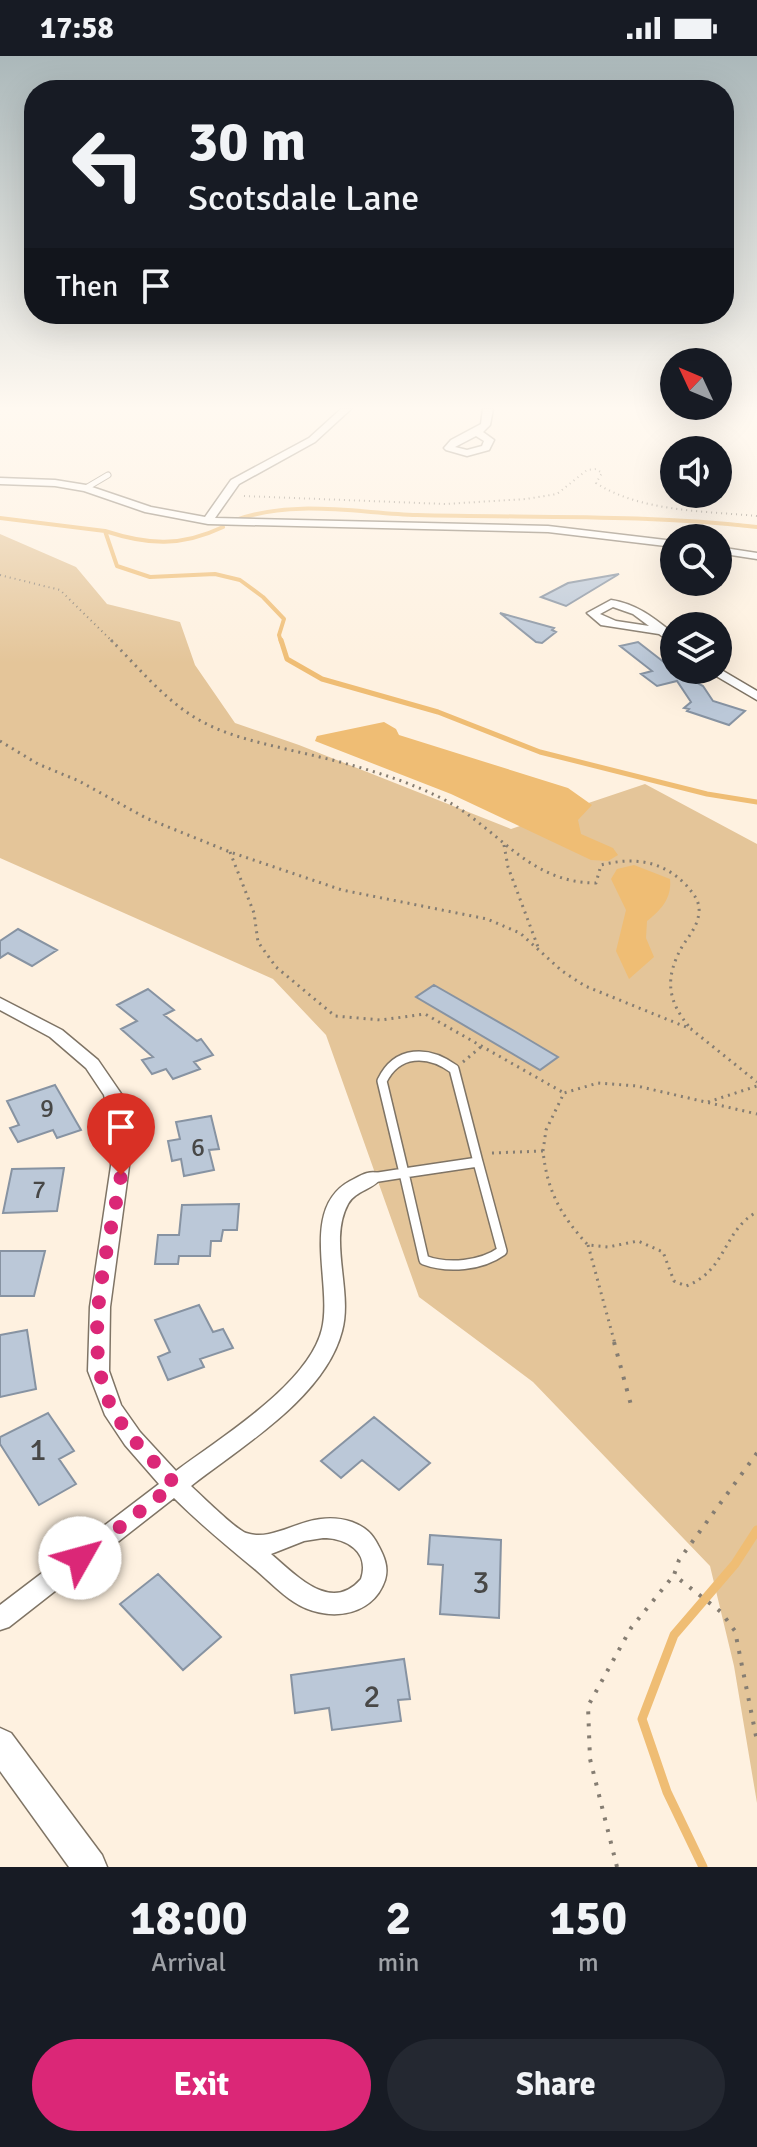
<!DOCTYPE html>
<style>
:root{--surface:#171b24;--page:#242831;--text:#f1f3f6;--muted:#9ea1a6;--accent:#db2777}
body{margin:0;font-family:Signika,sans-serif;background:var(--page);color:var(--text);height:100vh;display:flex;flex-direction:column;font-size:30px;white-space:nowrap}
*{box-sizing:border-box;margin:0}
p{font-size:26px;color:var(--muted)}
.icon{flex:none;width:44px;height:44px;fill:none;stroke:currentColor;stroke-width:2;stroke-linecap:round;stroke-linejoin:round}
.map{position:relative;height:1811px;overflow:hidden}
.panel{display:flex;flex-direction:column;background:var(--surface);flex:1}
.panel>*{flex:none}
.banner{position:absolute;left:24px;top:24px;width:710px;height:244px;border-radius:32px;box-shadow:0 8px 32px #0002;background:#171b24;color:var(--text);overflow:hidden}
.needle{width:52px;rotate:314deg}
.fabs{position:absolute;left:660px;top:292px;display:grid;gap:16px}
.fabs a{display:grid;place-items:center;width:72px;height:72px;border-radius:50%;background:var(--surface);box-shadow:0 8px 32px #0002;font-size:40px}
.pin{position:absolute;display:grid;place-items:center;width:68px;height:68px;color:#fff;margin:-82px -34px;border-radius:50% 50% 50% 0;rotate:-45deg;box-shadow:0 0 8px #0007}
.pin .icon{rotate:45deg}
.me{position:absolute;width:88px;margin:-44px;rotate:52deg;stroke-linejoin:round;filter:drop-shadow(0 0 6px #0008)}
.turn{display:flex;align-items:center;gap:28px;height:168px;padding:0 32px;font-size:36px}
.turn .icon{width:104px;height:104px;stroke-width:2.5}
.turn b{display:block;font-size:56px;line-height:68px}
.then{display:flex;align-items:center;height:76px;padding:0 32px;background:#0003;gap:16px;font-size:30px}
.eta{display:flex;justify-content:space-evenly;align-items:center;height:136px;text-align:center}
.eta b{font-size:48px;font-weight:800;line-height:56px}
.cta{display:flex;gap:16px;margin-top:auto;padding:16px 32px}
.cta a{flex:1;height:92px;border-radius:48px;background:var(--accent);color:#fff;font-size:32px;font-weight:800;line-height:92px;text-align:center}
.cta a+a{background:var(--page);color:var(--text)}
.status{display:flex;justify-content:space-between;align-items:center;height:56px;padding:0 40px;background:var(--surface);direction:ltr}
.status svg{height:22px;fill:currentColor}
.map>svg:first-child{display:block}
</style>
<div class="status"><b>17:58</b><svg viewBox="0 0 49 12"><path d="M0 12V9h3v3zM5 12V6h3v6zM10 12V3h3v9zM15 12V0h3v12zM26 1h20v11H26zM47 4h2v5h-2z"/></svg></div>
<div class="map">
<svg width="757" height="1811" viewBox="0 0 757 1811">
<rect width="100%" height="100%" fill="#fef1e0"/>
<path fill="#e4c599" d="M0,478L76,511L107,548L180,566L195,609L235,667L299,689L511,773L645,728L757,788V1747L734,1610L710,1510L533,1326L419,1241L326,979L273,923L0,802Z"/>
<path fill="#efbd74" d="M384,666L396,673L399,679L568,732L592,749L578,764L581,778L613,792L618,799L608,805L591,804L451,738L315,685L317,680Z
M634,809L670,823C672,842 661,854 647,865L646,882L654,901L629,923L616,895L626,854L611,823L617,813Z"/>
<g fill="none" stroke-linecap="round" stroke-linejoin="round">
<path stroke="#efbd74" stroke-width="4" d="M0,462L105,475L117,510L150,521L215,518L240,524L263,541L284,563L279,579L281,586
M236,464C294,443 357,457 417,459C531,462 644,458 757,471
M105,475C148,489 181,491 223,471"/>
<path stroke="#efbd74" stroke-width="5" d="M281,584L287,603L322,623L438,656L540,696L707,738L757,746"/>
<path stroke="#efbd74" stroke-width="9" d="M703,1811L667,1736L642,1663L674,1579L735,1508L757,1474"/>
</g>
<path fill="#bbc8d8" stroke="#8793a2" stroke-width="2" d="M619,518L566,550L541,541L568,527Z
M500,557L554,572L552,574L556,576L542,587L536,586Z
M638,586L674,614L703,630L713,645L745,655L729,669L687,655L689,653L684,652L691,646L677,625L657,630L641,618L652,615L620,590Z
M18,873L57,894L32,910L8,897L0,902V885Z
M434,929L516,976L558,1001L540,1014L416,941Z
M148,933L174,954L164,959L197,985L201,983L213,999L194,1006L200,1013L173,1023L166,1013L152,1018L142,1004L153,1001L121,973L137,965L117,949Z
M55,1029L81,1074L57,1082L53,1074L18,1086L10,1072L19,1069L7,1045Z
M211,1060L219,1093L209,1094L214,1114L184,1120L181,1103L172,1105L168,1085L180,1083L176,1066Z
M64,1112L57,1155L3,1157L12,1113Z
M239,1148L237,1174H223L221,1185H211L210,1200H179L178,1208H155L158,1179H179L182,1149Z
M0,1195H45L34,1240H0Z
M199,1249L213,1276L223,1273L233,1292L200,1303L204,1311L168,1324L158,1301L170,1296L155,1264Z
M27,1274L36,1333L0,1341V1279Z
M48,1357L74,1395L59,1403L76,1428L39,1449L0,1388V1381Z
M374,1361L430,1407L399,1434L362,1404L341,1422L321,1405Z
M430,1479L501,1484L499,1562L440,1558L443,1509L428,1508Z
M158,1518L221,1581L183,1614L120,1548Z
M404,1603L410,1643L398,1644L401,1665L332,1674L329,1652L295,1657L291,1619Z"/>
<g fill="none" stroke-linecap="round" stroke-linejoin="round">
<defs>
<path id="service-far1" d="M86,432L108,419"/>
<path id="service" d="M404,1117L424,1204C448,1213 481,1210 502,1195L478,1106
M404,1117L382,1025C397,994 428,994 454,1013L478,1106
M404,1117L478,1106
M372,1122L404,1117"/>
<path id="minor" d="M341,353H351L315,386L239,428L215,462L548,470L674,485V491L548,476L208,468L145,456L84,435L55,430L0,428V422L55,424L86,429L151,451L205,461L231,424L309,382Z
M483,353H493L490,369L483,376L494,384L489,394L467,400L446,394L444,392L451,384L481,368ZM476,380L484,385L482,390L467,394L455,391Z
M718,491L757,497V503L718,497Z
M611,544C637,548 654,562 674,578V588L659,578L601,569L587,557ZM613,551L633,558L649,570L616,565L600,558Z
M718,612L757,635V644L706,614Z
M0,942L62,974L98,1004L122,1039L130,1073L129,1110L110,1251L109,1315L121,1349L140,1376L176,1415C220,1382 309,1328 322,1273C333,1228 299,1153 350,1125C360,1120 368,1114 379,1117L381,1122C373,1134 356,1134 348,1148C328,1185 353,1235 342,1275C325,1341 242,1390 191,1430C201,1439 235,1473 246,1477C278,1488 308,1451 352,1466C365,1471 372,1477 378,1489C384,1500 389,1511 385,1524C372,1563 324,1566 294,1546C280,1537 269,1525 256,1514C228,1491 200,1468 174,1442L9,1571L0,1574V1549L159,1428L125,1389L105,1359L88,1315L90,1251L111,1110L112,1073L104,1039L86,1012L50,981L0,954ZM323,1482C347,1482 370,1496 361,1523C331,1558 296,1519 271,1498L304,1485Z"/>
<path id="tertiary" d="M0,1672L11,1677L102,1799L107,1811H69L0,1715Z"/>
</defs>
<use href="#service-far1" stroke="#7f7465" stroke-width="7"/>
<use href="#service" stroke="#7f7465" stroke-width="12"/>
<use href="#minor" stroke="#7f7465" stroke-width="3"/>
<use href="#tertiary" stroke="#7f7465" stroke-width="3"/>
<path stroke="#857d72" stroke-width="2" stroke-dasharray="1 4" stroke-linecap="butt" d="M244,440L445,448L526,443L557,438L587,414L596,413L602,417L596,427C641,456 705,455 757,460
M0,519L60,534L113,586"/>
<path stroke="#857d72" stroke-width="3" stroke-dasharray="2 5" stroke-linecap="butt" d="M111,584C139,612 166,646 201,665C230,681 262,687 294,695C343,706 394,719 439,741C497,769 526,827 596,827L601,809C633,801 662,804 686,829C693,837 700,845 699,856C698,869 690,879 683,889C664,922 667,945 691,973
M0,685L38,708L79,725L146,762L230,796L342,834L487,863L520,877L562,915L585,930L691,973L757,1026
M504,789L508,811L538,891
M230,796L254,857L258,886L276,911L335,960L381,964L425,958L564,1037
M463,1006L482,990
M708,1046L757,1030
M543,1095L546,1074L564,1037L598,1027L637,1030L757,1058
M492,1097L543,1095C547,1135 561,1160 588,1189L608,1191L638,1185L663,1196L674,1225L686,1230C727,1215 723,1174 757,1156
M588,1189L615,1288"/>
<path stroke="#857d72" stroke-width="4" stroke-dasharray="3 9" stroke-linecap="butt" d="M614,1286L631,1349
M757,1397L679,1504L674,1519L721,1556L735,1575L757,1685
M617,1811L590,1703L588,1650L631,1572L674,1519"/>
<use href="#service-far1" stroke="#fff" stroke-width="5"/>
<use href="#service" stroke="#fff" stroke-width="9"/>
<use href="#minor" fill="#fff" fill-rule="evenodd"/>
<use href="#tertiary" fill="#fff" fill-rule="evenodd"/>
</g>
<linearGradient id="sky" x2="0" y2="1"><stop stop-color="#abb8ba"/><stop offset="0.58" stop-color="#fff9f1"/><stop offset="1" stop-color="#fff9f1" stop-opacity="0"/></linearGradient>
<rect width="757" height="607" fill="url(#sky)"/>
<g fill="none" stroke-linecap="round" stroke-linejoin="round">
<path stroke="#db2777" stroke-width="14" stroke-dasharray="0 25.2" d="M80,1502L175,1428C152,1403 125,1379 110,1348C80,1284 110,1187 121,1119"/>
</g>
<g text-anchor="middle" dominant-baseline="central" stroke-width="6" stroke-linejoin="round" paint-order="stroke">
<g font-size="26" fill="#484847">
<text x="47" y="1053">9</text>
<text x="198" y="1092">6</text>
<text x="39" y="1134">7</text>
</g>
<g font-size="32" fill="#484847">
<text x="38" y="1393">1</text>
<text x="481" y="1526">3</text>
<text x="372" y="1640">2</text>
</g>
</g>
</svg>
<div class="fabs">
<a><svg class="needle" viewBox="-14 -14 28 28"><path d="M0-13l5 13h-10z" fill="#e53935"/><path d="M0 13l5-13h-10z" fill="#9ea1a6"/></svg></a>
<a><svg class="icon" aria-label="sound" viewBox="0 0 24 24"><path d="M4 9h4l5-4v14l-5-4H4zM17 9q2 3 0 6"/></svg></a>
<a><svg class="icon" aria-label="search" viewBox="0 0 24 24"><circle cx="10" cy="10" r="6"/><path d="M15 15l6 6"/></svg></a>
<a><svg class="icon" aria-label="layers" viewBox="0 0 24 24"><path d="M12 4l9 5-9 5-9-5zM3 14l9 5 9-5"/></svg></a>
</div>
<div class="pin" style="left:121px;top:1119px;background:#d93025"><svg class="icon" aria-label="arrive" viewBox="0 0 24 24"><path d="M6 21V4h12l-3 4 3 4H6"/></svg></div>
<svg class="me" style="left:80px;top:1502px" viewBox="-20 -20 40 40"><circle r="19" fill="#fff"/><path d="M0-13L10 11 0 6-10 11z" fill="#db2777"/></svg>
<div class="banner">
<div class="turn"><svg class="icon" aria-label="left" viewBox="0 0 24 24"><path d="M17 20v-9H6M10 6l-5 5 5 5"/></svg><div><b>30 m</b>Scotsdale Lane</div></div>
<div class="then">Then<svg class="icon" aria-label="arrive" viewBox="0 0 24 24"><path d="M6 21V4h12l-3 4 3 4H6"/></svg></div>
</div>
</div>
<section class="panel">
<div class="eta">
<div><b>18:00</b><p>Arrival</p></div>
<div><b>2</b><p>min</p></div>
<div><b>150</b><p>m</p></div>
</div>
<div class="cta"><a>Exit</a><a>Share</a></div>
</section>
